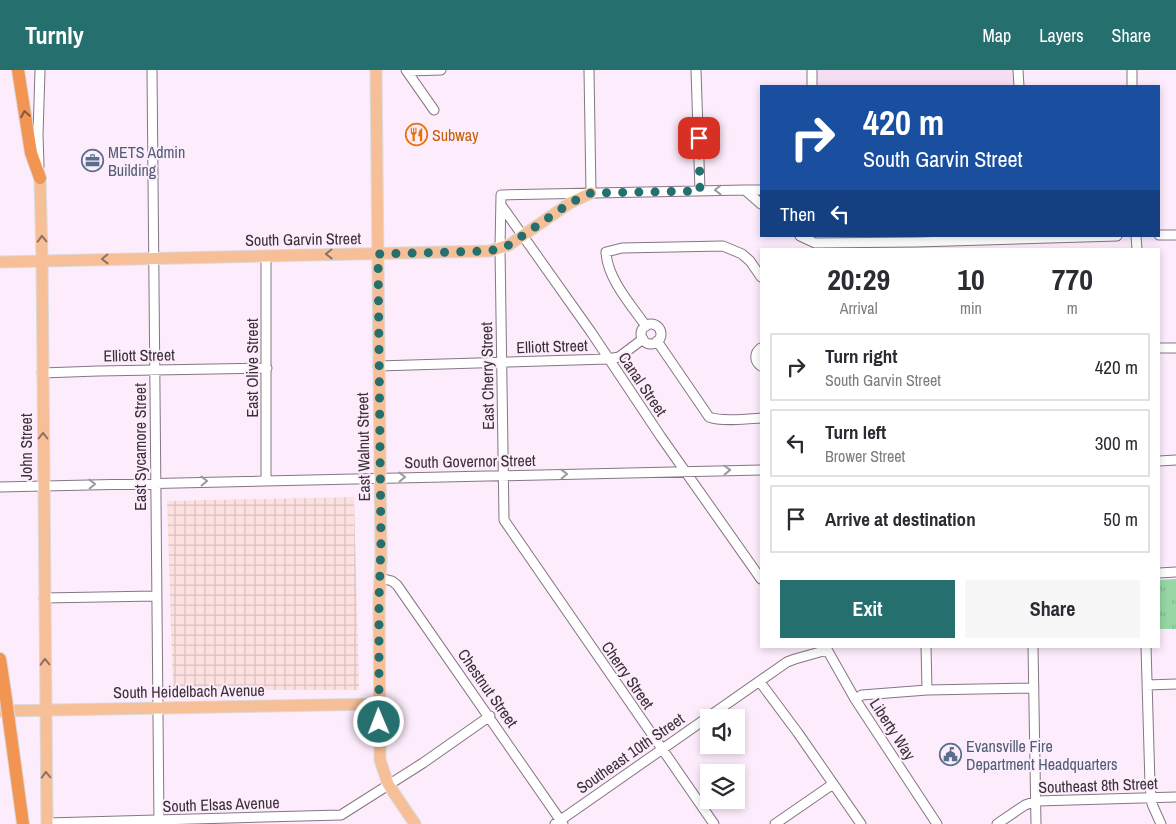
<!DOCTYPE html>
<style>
:root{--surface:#fff;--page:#f7f7f7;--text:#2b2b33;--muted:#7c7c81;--line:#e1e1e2;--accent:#25706e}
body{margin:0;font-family:"Archivo Narrow",sans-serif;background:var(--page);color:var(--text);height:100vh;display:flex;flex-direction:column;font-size:19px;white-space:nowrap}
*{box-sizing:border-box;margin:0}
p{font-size:16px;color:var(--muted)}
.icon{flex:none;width:28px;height:28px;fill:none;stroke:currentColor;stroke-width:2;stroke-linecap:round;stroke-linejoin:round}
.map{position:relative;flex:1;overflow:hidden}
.panel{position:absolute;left:760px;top:178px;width:400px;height:400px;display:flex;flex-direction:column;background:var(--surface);border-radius:0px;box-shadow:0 2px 8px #0003}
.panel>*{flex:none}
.top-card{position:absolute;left:760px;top:15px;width:400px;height:152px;border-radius:0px;box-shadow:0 2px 8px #0003;background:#1a4fa0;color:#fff;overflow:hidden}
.controls{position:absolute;left:700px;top:639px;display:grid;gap:10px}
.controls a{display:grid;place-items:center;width:45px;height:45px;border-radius:0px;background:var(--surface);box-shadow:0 2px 8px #0003;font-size:25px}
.pin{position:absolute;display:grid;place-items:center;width:42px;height:42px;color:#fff;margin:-21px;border-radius:10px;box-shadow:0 2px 8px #0006}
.me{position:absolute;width:55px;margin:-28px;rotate:359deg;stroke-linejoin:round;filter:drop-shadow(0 0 4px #0008)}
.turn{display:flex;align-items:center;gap:18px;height:105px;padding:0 20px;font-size:22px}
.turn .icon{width:65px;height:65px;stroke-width:2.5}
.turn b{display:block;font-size:35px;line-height:42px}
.then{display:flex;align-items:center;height:48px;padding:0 20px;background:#0003;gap:10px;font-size:19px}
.eta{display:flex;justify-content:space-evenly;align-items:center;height:85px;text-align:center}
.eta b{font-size:30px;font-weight:700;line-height:35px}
.button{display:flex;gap:10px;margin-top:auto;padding:10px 20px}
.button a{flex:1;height:58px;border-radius:0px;background:var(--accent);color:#fff;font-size:20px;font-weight:700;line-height:58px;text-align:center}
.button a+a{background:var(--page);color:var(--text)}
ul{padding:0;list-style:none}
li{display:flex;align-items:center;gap:15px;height:68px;margin:0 10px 8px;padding:0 10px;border:2px solid var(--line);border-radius:0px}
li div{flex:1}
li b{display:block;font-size:19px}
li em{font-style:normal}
header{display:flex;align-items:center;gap:30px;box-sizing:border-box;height:70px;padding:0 25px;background:var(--accent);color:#fff}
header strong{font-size:24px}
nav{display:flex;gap:28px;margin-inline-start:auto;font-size:18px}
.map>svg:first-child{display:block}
</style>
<header>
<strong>Turnly</strong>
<nav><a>Map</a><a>Layers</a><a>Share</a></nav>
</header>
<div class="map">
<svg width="1176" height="754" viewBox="0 0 1176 754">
<defs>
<pattern id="industrial-grid" width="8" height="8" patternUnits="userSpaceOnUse" patternTransform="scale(1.25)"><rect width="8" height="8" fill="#fce1e0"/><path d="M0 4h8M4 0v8" fill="none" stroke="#d9c2c1"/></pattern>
<pattern id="park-tufts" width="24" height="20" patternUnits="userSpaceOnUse" patternTransform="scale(1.25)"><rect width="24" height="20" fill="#96d7a5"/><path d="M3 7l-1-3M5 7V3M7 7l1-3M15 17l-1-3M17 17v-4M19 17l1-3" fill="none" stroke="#82b98f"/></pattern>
</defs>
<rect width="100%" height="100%" fill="#fdecfc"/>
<path fill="url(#industrial-grid)" d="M354,427L359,620H173L167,431Z"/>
<path fill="#f5def3" d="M816,0H1016V16H816Z
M818,166H1020L818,172Z"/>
<path fill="url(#park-tufts)" d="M1176,509V559H1159V510Z"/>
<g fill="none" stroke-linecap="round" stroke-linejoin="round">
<defs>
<path id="minor" d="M152,0L159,754
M406,0L434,40
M589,0L591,123
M696,0L700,121
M812,0V16
M1018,0L1019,16
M1132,0V16
M408,1L441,0
M39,96L38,65L40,0
M745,120H761
M501,135L591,262L661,367L761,509
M1159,165H1176
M800,166L815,173L917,172L1117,166
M1136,166L1137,179
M266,186V410
M641 264a10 10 0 1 1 20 0a10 10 0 1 1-20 0Z
M646,256C631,235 607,208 606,182L622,178L723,176L742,184L750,191L761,207
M657,271L709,347C721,352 748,349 761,348
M761,278C754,283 754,291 761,296
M1159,278H1176
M378,296L608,289L619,287L643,269
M42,303L98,301L267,298
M1159,391L1176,390
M0,417L761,400
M1159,503L1176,502
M380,508L392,511L397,515L563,754
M44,528L156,526
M825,576L855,629L937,754
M926,576L927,620
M1033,576L1036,754
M1146,576L1150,715L1152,734L1161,754
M760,612L798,663L861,754
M1147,615L1176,614
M855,629L862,625L927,620L1034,618
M47,753L341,745L423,693L490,646
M555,754L787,592L795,589L827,580
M714,754L504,450L500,178L501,125L745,120L761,134
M775,754L833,714
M997,754L1025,735L1037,731L1176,727"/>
<path id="major" d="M376,0L381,488L379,530L380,690L388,714L415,754
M40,108L42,188L47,754
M0,192L490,181L509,175L570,133L591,123
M0,641L379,634"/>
<path id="highway" d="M18,0L31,83L40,108
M0,589L6,629
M9,651L23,754"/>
</defs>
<use href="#minor" stroke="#857684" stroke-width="11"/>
<use href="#major" stroke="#dbdadb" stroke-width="13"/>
<use href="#highway" stroke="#dbdadb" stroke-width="14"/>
<use href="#minor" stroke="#fff" stroke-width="9"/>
<use href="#major" stroke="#f7bf97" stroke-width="11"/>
<use href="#highway" stroke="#f29452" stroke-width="12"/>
<defs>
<path id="highway-bridge" d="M6,629L9,651"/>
</defs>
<use href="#highway-bridge" stroke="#dbdadb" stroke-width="14" stroke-linecap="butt"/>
<use href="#highway-bridge" stroke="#f29452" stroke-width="12"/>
</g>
<defs><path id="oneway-chevron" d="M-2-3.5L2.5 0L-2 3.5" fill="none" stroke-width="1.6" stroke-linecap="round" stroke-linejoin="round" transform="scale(1.25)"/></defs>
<use stroke="#825942" href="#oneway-chevron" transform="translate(25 44) rotate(-100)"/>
<g stroke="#9c989b">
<use href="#oneway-chevron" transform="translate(718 120) rotate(179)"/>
<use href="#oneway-chevron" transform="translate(727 400) rotate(-2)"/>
<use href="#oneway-chevron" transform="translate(564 404) rotate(-1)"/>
<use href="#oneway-chevron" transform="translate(402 407) rotate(-1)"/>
<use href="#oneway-chevron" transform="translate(204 411) rotate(-1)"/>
<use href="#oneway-chevron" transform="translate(92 414) rotate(-1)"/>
</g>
<g stroke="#8e7162">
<use href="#oneway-chevron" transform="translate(42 169) rotate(-92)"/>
<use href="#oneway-chevron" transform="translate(329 184) rotate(179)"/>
<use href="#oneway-chevron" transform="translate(105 189) rotate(179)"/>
<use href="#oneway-chevron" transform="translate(43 366) rotate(-90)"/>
<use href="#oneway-chevron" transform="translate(45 592) rotate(-91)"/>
<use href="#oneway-chevron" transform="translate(46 705) rotate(-92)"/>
</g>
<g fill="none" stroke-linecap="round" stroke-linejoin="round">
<path stroke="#25706e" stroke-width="9" stroke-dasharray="0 16.2" d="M379,652V530L381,472L378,184L490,181L509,175L570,133L591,123L700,121L699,68"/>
</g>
<defs>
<symbol id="restaurant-ring" viewBox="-11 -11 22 22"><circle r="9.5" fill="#fdecfc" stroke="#e8710a" stroke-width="1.5"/><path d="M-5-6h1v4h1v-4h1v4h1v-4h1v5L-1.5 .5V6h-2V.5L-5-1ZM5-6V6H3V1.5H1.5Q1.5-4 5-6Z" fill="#e8710a"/></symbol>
<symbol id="office-ring" viewBox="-11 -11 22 22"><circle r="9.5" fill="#fdecfc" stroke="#5c6f8a" stroke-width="1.5"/><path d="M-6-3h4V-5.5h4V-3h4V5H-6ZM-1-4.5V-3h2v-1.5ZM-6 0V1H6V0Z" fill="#5c6f8a"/></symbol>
<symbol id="civic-ring" viewBox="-11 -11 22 22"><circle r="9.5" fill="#fdecfc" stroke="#5c6f8a" stroke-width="1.5"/><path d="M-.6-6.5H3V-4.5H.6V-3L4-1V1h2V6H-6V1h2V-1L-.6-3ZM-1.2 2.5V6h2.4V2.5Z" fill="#5c6f8a"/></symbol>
</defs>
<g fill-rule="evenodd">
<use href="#restaurant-ring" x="404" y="52" width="25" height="25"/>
<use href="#office-ring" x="80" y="78" width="25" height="25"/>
<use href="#civic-ring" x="938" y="672" width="25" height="25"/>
</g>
<g text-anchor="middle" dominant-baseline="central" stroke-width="4" stroke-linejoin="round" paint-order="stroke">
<g font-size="16" fill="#c56008" stroke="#fdecfc" text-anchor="start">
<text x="432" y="65">Subway</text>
</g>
<g font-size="16" fill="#4e5e75" stroke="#fdecfc" text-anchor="start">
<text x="108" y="82">METS Admin<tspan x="108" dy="18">Building</tspan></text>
<text x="966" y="676">Evansville Fire<tspan x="966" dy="18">Department Headquarters</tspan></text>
</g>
<g font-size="16" fill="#383137" stroke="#fdecfc">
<text transform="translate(303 169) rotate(-1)">South Garvin Street</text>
<text transform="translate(552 276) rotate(-2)">Elliott Street</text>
<text transform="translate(139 285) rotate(-1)">Elliott Street</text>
<text transform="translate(252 298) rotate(-90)">East Olive Street</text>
<text transform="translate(487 306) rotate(-91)">East Cherry Street</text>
<text transform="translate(643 314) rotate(56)">Canal Street</text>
<text transform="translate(26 377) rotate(-90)">John Street</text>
<text transform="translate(140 377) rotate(-90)">East Sycamore Street</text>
<text transform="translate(363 377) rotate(-91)">East Walnut Street</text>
<text transform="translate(470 391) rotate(-1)">South Governor Street</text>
<text transform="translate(628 605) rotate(55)">Cherry Street</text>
<text transform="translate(488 618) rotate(55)">Chestnut Street</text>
<text transform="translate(189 621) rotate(-1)">South Heidelbach Avenue</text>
<text transform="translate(893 659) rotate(57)">Liberty Way</text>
<text transform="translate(630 683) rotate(-35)">Southeast 10th Street</text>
<text transform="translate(1098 715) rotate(-2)">Southeast 8th Street</text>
<text transform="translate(221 734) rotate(-2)">South Elsas Avenue</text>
</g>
</g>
</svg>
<div class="controls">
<a><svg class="icon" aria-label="sound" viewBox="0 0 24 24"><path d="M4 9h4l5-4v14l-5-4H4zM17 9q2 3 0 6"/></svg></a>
<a><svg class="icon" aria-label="layers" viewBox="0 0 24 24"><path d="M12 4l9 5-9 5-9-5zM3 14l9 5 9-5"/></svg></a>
</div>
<div class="pin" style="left:699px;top:68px;background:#d93025"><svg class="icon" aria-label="arrive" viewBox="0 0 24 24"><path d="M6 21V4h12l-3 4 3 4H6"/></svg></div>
<svg class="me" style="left:379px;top:652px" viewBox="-20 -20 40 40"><circle r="17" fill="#25706e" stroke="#fff" stroke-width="3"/><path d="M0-11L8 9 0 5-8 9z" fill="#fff"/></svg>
<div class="top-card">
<div class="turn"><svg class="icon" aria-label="right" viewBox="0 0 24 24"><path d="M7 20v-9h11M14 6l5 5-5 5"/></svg><div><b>420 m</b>South Garvin Street</div></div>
<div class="then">Then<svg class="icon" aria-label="left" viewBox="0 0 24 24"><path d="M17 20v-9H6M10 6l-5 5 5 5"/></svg></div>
</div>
<section class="panel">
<div class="eta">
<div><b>20:29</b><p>Arrival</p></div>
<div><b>10</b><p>min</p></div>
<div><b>770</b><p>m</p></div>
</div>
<ul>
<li><svg class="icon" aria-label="right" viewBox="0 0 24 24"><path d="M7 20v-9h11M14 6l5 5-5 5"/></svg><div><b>Turn right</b><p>South Garvin Street</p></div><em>420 m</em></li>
<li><svg class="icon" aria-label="left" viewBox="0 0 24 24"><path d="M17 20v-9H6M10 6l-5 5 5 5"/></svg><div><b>Turn left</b><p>Brower Street</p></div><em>300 m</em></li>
<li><svg class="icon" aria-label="arrive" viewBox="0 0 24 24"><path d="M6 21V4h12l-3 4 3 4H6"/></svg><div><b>Arrive at destination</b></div><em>50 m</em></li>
</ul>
<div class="button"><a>Exit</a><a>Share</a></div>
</section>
</div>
